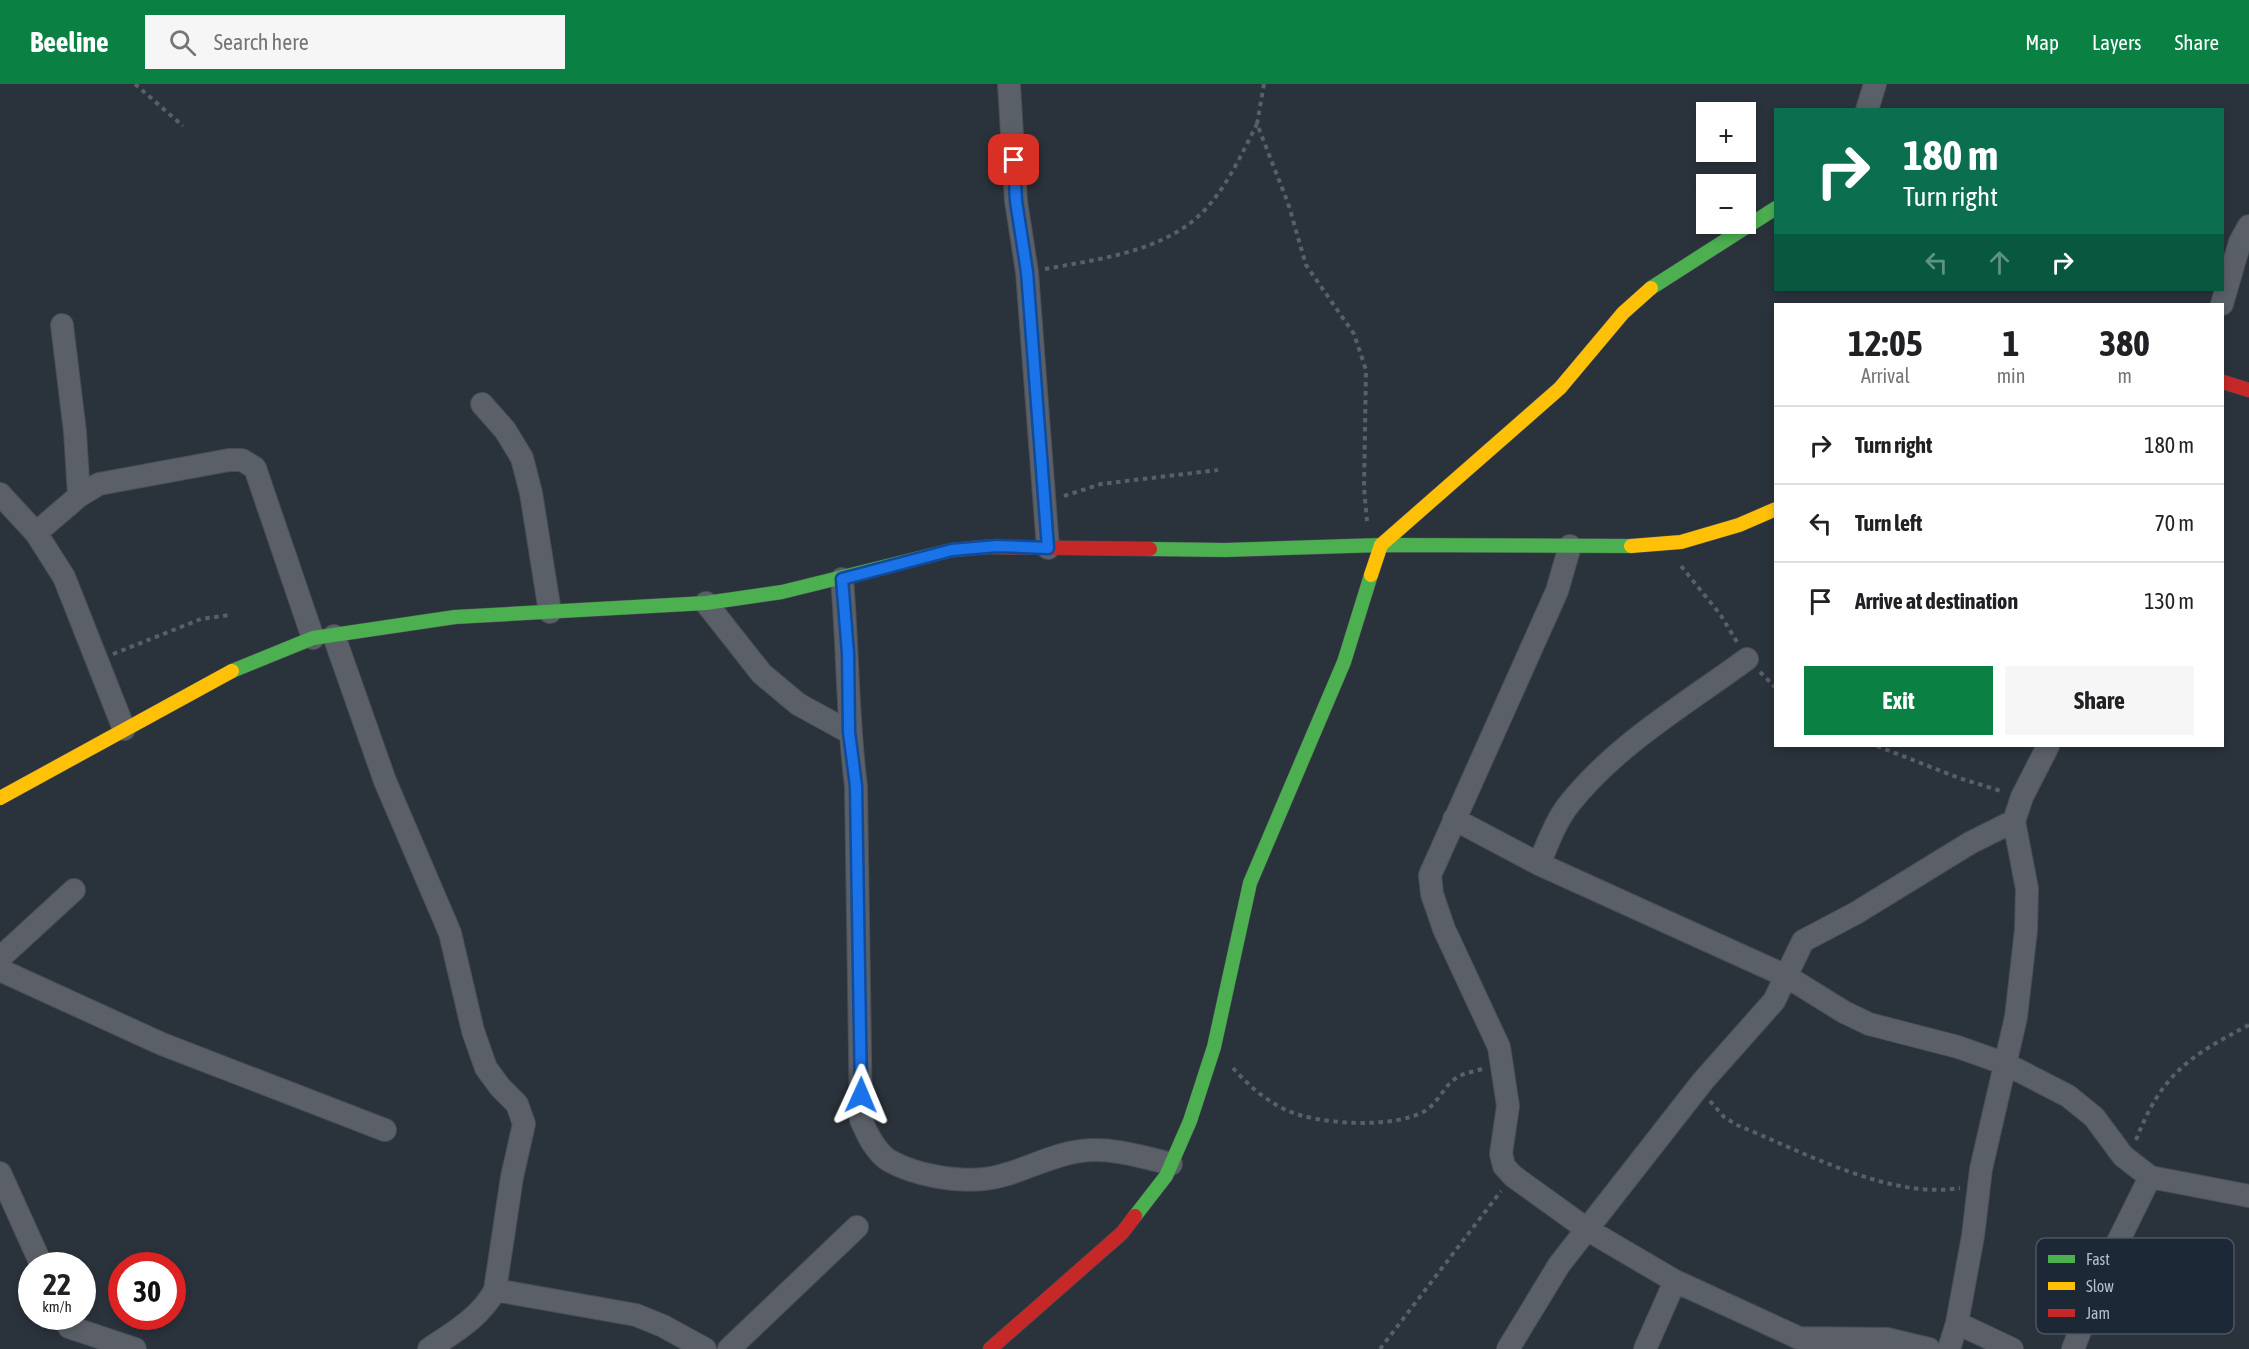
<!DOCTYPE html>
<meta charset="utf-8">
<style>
:root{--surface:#fff;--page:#f6f6f6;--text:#202124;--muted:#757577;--line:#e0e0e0;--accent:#0b8043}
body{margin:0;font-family:"Asap Condensed",sans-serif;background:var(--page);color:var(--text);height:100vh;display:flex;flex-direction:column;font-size:22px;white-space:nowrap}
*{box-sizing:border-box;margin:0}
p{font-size:20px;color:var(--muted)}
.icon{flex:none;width:33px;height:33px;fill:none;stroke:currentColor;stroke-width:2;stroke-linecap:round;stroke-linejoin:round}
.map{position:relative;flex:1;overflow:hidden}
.sheet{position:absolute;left:1774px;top:219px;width:450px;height:444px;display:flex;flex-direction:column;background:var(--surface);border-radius:0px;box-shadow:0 3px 9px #0003}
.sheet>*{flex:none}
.banner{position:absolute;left:1774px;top:24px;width:450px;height:183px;border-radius:0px;box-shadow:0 3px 9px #0003;background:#0b6e4f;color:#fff;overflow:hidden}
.tools{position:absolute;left:1696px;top:18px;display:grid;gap:12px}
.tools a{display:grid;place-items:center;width:60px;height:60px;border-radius:0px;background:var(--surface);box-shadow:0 3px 9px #0003;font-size:30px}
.speed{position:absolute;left:18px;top:1168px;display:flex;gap:12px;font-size:30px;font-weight:700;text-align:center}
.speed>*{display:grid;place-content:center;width:78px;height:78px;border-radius:50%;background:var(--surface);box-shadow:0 3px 9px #0003;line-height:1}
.speed small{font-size:15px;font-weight:400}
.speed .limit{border:9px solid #d22;background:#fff;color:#111}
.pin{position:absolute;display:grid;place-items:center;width:51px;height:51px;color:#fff;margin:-26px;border-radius:12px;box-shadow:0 3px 9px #0006}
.me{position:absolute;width:66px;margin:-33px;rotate:1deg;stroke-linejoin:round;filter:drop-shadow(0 0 4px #0008)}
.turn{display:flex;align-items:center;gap:21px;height:126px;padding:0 30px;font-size:27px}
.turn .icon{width:78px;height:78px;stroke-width:2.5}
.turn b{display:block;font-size:42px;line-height:51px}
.lanes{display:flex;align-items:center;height:57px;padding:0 30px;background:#0003;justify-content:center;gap:30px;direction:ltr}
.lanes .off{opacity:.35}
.eta{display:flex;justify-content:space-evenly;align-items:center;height:102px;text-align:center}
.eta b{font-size:36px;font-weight:700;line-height:42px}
.cta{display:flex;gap:12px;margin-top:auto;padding:12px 30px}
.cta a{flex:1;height:69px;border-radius:0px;background:var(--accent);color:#fff;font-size:24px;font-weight:700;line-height:69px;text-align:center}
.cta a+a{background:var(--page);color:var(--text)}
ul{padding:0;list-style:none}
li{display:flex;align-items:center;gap:18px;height:78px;padding:0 30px;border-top:2px solid var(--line)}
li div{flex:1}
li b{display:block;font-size:22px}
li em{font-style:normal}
header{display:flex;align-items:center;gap:36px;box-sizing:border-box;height:84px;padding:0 30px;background:var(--accent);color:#fff}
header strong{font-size:28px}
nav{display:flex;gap:33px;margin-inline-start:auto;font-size:21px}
.search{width:420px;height:54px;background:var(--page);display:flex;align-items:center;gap:15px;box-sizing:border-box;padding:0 21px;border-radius:0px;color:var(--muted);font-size:22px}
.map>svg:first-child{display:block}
</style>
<header>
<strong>Beeline</strong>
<div class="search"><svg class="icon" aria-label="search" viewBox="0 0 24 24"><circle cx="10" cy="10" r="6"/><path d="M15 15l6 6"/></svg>Search here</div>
<nav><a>Map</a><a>Layers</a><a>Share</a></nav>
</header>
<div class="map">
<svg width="2249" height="1265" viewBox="0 0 2249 1265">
<rect width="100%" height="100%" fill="#2a323b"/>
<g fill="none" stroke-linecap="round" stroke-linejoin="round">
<defs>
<path id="street" d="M1009,0L1016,117L1027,188L1048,464
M1867,26L1875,0
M2222,220L2240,158L2249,142
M62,241L75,348L79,412
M482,320L505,346L522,374L531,409L550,528
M0,410L36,449L64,493L124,645
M36,449L79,412L99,400L229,376H242L255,384L313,554
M1570,462L1557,507L1430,791L1432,810L1444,845L1499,963L1508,1022L1501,1070L1504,1082L1513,1092L1588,1146L1675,1197L1799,1254L1887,1255L1929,1265
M842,495C848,564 847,633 856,702L861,1036C867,1050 876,1069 890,1077C915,1091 955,1098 984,1095C1016,1092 1047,1071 1081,1067C1110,1063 1143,1073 1171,1080
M706,519L762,590L798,620L849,648
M334,552L385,697L450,849L473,947L486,984L500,1003L517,1020L524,1040L512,1093L495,1206C481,1233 454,1248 429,1265
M1454,735L1539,780L1786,892L1844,928L1869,940L1958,963L2006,980L2068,1012L2094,1033L2123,1072L2150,1093L2249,1112
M1539,780C1548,759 1556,736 1570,719C1617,660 1687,619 1747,575
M0,874L74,806
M0,886L162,960L385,1046
M0,1089L42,1182
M495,1206L636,1231L663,1242L705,1265
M1957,1239L2012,1265
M69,1243L135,1265
M729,1265L857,1143
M1508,1265L1559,1181L1703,997L1774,917L1803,857L1856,829L1970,759L2014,737
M1645,1265L1675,1197
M1949,1265L1957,1239L1973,1152L1981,1085L2016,933L2026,846L2027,805L2014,737L2022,713L2048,662
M2073,1265L2104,1186L2150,1093"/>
<path id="fast" d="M1651,204L1776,124
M1150,465L1225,466L1381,461L1631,462
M232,587L313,554L455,533L706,519L782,508L952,466L987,463
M1135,1132L1166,1092L1190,1037L1214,963L1250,799L1344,578L1371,491"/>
<path id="slow" d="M1631,462L1681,458L1739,441L1776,425
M1371,491L1381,461L1560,304L1623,229L1651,204
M0,714L232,587"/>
<path id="jam" d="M2223,298L2249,306
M987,463L1150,465
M990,1265L1122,1149L1135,1132"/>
</defs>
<use href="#street" stroke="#494e55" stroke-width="24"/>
<use href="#fast" stroke="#494e55" stroke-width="15"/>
<use href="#slow" stroke="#494e55" stroke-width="15"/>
<use href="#jam" stroke="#494e55" stroke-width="15"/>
<path stroke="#585f66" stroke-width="4" stroke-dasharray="4.5 4.5" stroke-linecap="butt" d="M135,0L183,42
M1264,0L1257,40L1288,119L1306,181L1354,250L1366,286L1364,404L1367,437
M1045,185C1094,176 1154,169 1194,136C1223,112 1240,73 1257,40
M1064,412L1101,400L1218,386
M1681,482L1720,530L1737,558
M113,570L201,535L230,531
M1760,588L1776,604
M1877,662L1959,694L2004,708
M1233,984C1248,1001 1265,1016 1286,1026C1319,1041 1393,1045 1425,1027C1439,1018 1443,1003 1456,994C1463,989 1473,988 1482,985
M1710,1017L1724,1033L1737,1041C1801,1067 1891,1116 1960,1104
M2136,1056C2161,991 2189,972 2249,941
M1380,1265L1501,1107"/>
<use href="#street" stroke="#5b6068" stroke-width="22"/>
<use href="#fast" stroke="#4caf50" stroke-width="14"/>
<use href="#slow" stroke="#ffc107" stroke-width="14"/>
<use href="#jam" stroke="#c62828" stroke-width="14"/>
</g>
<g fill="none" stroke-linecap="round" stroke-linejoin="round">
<defs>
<path id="route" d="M861,1011L856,702L849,648L848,569L842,495L952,466L997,462L1048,464L1027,188L1016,117L1014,76"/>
</defs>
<use href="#route" stroke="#114b97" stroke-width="15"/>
<use href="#route" stroke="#1a73e8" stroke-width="10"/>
</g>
<rect x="2036" y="1154" width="198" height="96" rx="9" fill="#1c2836" stroke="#4a5563" stroke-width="1.5"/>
<rect x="2048" y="1171" width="27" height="8" fill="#4caf50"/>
<rect x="2048" y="1198" width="27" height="8" fill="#ffc107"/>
<rect x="2048" y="1225" width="27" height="8" fill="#c62828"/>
<g font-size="16" fill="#b4becc">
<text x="2086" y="1181">Fast</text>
<text x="2086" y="1208">Slow</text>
<text x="2086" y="1235">Jam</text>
</g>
</svg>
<div class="tools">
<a>+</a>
<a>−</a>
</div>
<div class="speed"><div>22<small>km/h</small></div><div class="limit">30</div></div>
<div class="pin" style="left:1014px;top:76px;background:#d93025"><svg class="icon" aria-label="arrive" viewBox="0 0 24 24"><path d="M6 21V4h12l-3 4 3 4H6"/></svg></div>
<svg class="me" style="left:861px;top:1011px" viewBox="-20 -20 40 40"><path d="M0-17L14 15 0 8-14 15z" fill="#1a73e8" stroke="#fff" stroke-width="4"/></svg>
<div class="banner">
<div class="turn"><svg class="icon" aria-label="right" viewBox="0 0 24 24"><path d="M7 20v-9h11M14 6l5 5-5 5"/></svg><div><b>180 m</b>Turn right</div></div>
<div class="lanes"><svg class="icon off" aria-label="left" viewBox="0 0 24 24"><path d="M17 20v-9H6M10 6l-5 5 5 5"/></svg><svg class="icon off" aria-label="ahead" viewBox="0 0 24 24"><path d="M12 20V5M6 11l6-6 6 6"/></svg><svg class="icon" aria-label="right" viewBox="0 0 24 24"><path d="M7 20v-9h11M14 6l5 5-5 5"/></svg></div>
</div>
<section class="sheet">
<div class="eta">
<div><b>12:05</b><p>Arrival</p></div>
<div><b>1</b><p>min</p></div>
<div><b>380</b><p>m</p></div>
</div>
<ul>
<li><svg class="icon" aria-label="right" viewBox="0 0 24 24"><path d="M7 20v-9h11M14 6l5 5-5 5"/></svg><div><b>Turn right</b></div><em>180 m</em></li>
<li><svg class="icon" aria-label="left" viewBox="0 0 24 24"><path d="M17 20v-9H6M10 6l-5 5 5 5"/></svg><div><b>Turn left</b></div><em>70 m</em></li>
<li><svg class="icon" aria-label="arrive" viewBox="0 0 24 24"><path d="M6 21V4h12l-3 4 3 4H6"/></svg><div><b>Arrive at destination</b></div><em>130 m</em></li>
</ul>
<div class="cta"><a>Exit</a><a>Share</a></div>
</section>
</div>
